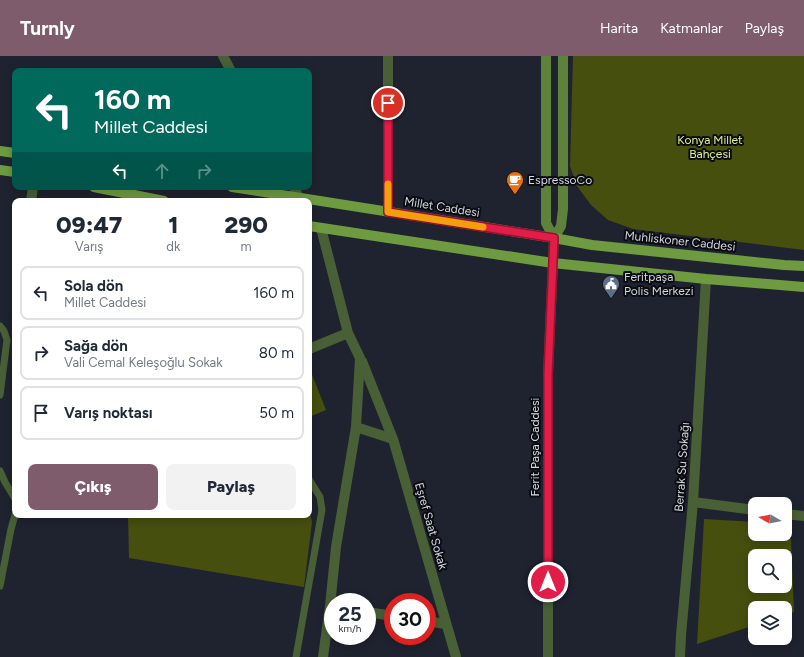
<!DOCTYPE html>
<html lang="tr">
<meta charset="utf-8">
<style>
:root{--surface:#fff;--page:#f2f2f3;--text:#1f2937;--muted:#747a83;--line:#e0e1e3;--accent:#7e5c6b}
body{margin:0;font-family:Figtree,sans-serif;background:var(--page);color:var(--text);height:100vh;display:flex;flex-direction:column;font-size:15px;white-space:nowrap}
*{box-sizing:border-box;margin:0}
p{font-size:13px;color:var(--muted)}
.icon{flex:none;width:22px;height:22px;fill:none;stroke:currentColor;stroke-width:2;stroke-linecap:round;stroke-linejoin:round}
.map{position:relative;flex:1;overflow:hidden}
.panel{position:absolute;left:12px;top:142px;width:300px;height:320px;display:flex;flex-direction:column;background:var(--surface);border-radius:8px;box-shadow:0 2px 10px #0003}
.panel>*{flex:none}
.banner{position:absolute;left:12px;top:12px;width:300px;height:122px;border-radius:8px;box-shadow:0 2px 10px #0003;background:#00695c;color:#fff;overflow:hidden}
.needle{width:26px;rotate:279deg}
.tools{position:absolute;left:748px;top:441px;display:grid;gap:8px}
.tools a{display:grid;place-items:center;width:44px;height:44px;border-radius:8px;background:var(--surface);box-shadow:0 2px 10px #0003;font-size:20px}
.speed{position:absolute;left:324px;top:537px;display:flex;gap:8px;font-size:20px;font-weight:700;text-align:center}
.speed>*{display:grid;place-content:center;width:52px;height:52px;border-radius:50%;background:var(--surface);box-shadow:0 2px 10px #0003;line-height:1}
.speed small{font-size:10px;font-weight:400}
.speed .limit{border:6px solid #d22;background:#fff;color:#111}
.pin{position:absolute;display:grid;place-items:center;width:34px;height:34px;color:#fff;margin:-17px;border:2px solid #fff;border-radius:50%;box-shadow:0 1px 4px #0007}
.me{position:absolute;width:44px;margin:-22px;rotate:0deg;stroke-linejoin:round;filter:drop-shadow(0 0 3px #0008)}
.turn{display:flex;align-items:center;gap:14px;height:84px;padding:0 16px;font-size:18px}
.turn .icon{width:52px;height:52px;stroke-width:2.5}
.turn b{display:block;font-size:28px;line-height:34px}
.lanes{display:flex;align-items:center;height:38px;padding:0 16px;background:#0003;justify-content:center;gap:20px;direction:ltr}
.lanes .off{opacity:.35}
.eta{display:flex;justify-content:space-evenly;align-items:center;height:68px;text-align:center}
.eta b{font-size:24px;font-weight:800;line-height:28px}
.primary-button{display:flex;gap:8px;margin-top:auto;padding:8px 16px}
.primary-button a{flex:1;height:46px;border-radius:8px;background:var(--accent);color:#fff;font-size:16px;font-weight:800;line-height:46px;text-align:center}
.primary-button a+a{background:var(--page);color:var(--text)}
ul{padding:0;list-style:none}
li{display:flex;align-items:center;gap:12px;height:54px;margin:0 8px 6px;padding:0 8px;border:2px solid var(--line);border-radius:8px}
li div{flex:1}
li b{display:block;font-size:15px}
li em{font-style:normal}
header{display:flex;align-items:center;gap:24px;box-sizing:border-box;height:56px;padding:0 20px;background:var(--accent);color:#fff}
header strong{font-size:19px}
nav{display:flex;gap:22px;margin-inline-start:auto;font-size:14px}
.map>svg:first-child{display:block}
</style>
<header>
<strong>Turnly</strong>
<nav><a>Harita</a><a>Katmanlar</a><a>Paylaş</a></nav>
</header>
<div class="map">
<svg width="804" height="601" viewBox="0 0 804 601">
<rect width="100%" height="100%" fill="#1f232f"/>
<path fill="#464f0e" fill-rule="evenodd" d="M573,0H804V194L633,173L608,164L591,149L577,130L570,110Z
M309,311L326,354L309,361Z
M309,452L312,466L304,531L129,502L128,459H309Z
M704,463L755,466V478H782L791,483L794,556L785,559V552H755V569L697,588ZM755,500H785V530H755Z"/>
<g fill="none" stroke-linecap="round" stroke-linejoin="round">
<path stroke="#496036" stroke-width="7" d="M0,270L4,275L7,284L0,339
M0,415L5,426L15,443
M0,530L11,473L15,459
M296,601L322,454L320,441L309,423"/>
<path stroke="#496036" stroke-width="10" d="M223,0L231,15
M294,131L299,142
M31,145L33,131
M388,156V0
M321,172L348,277L360,302L356,371L336,491L330,550L323,601
M309,293L348,277
M362,305L393,383
M356,371L393,383L456,601
M693,446L755,454
M785,458L804,460
M367,556L393,560
M427,565L445,568
M548,601V319L554,182
M680,601L681,579L693,446L706,223"/>
<path stroke="#5e813c" stroke-width="10" d="M546,0V167L554,182
M554,182L561,170L563,153V0"/>
<path stroke="#6e9b40" stroke-width="10" d="M0,95L15,97
M0,114L15,116
M94,131L164,145
M232,131L554,182L592,189L784,209L804,210
M309,170L553,207L706,223L804,231"/>
</g>
<g fill="none" stroke-linecap="round" stroke-linejoin="round">
<defs>
<path id="route" d="M388,47V156L554,182L548,319V526"/>
</defs>
<use href="#route" stroke="#92132f" stroke-width="10"/>
<use href="#route" stroke="#e11d48" stroke-width="7"/>
<path stroke="#f59e0b" stroke-width="7" d="M388,128V156L483,171"/>
</g>
<defs>
<symbol id="cafe-pin" viewBox="-11 -11 22 30"><path d="M0 17L-7.5 6A9.5 9.5 0 1 1 7.5 6Z" fill="#e8710a" stroke="#0b0c12"/><path d="M-5.5-4.5H6V0H3Q3 3.5 0 3.5H-2.5Q-5.5 3.5-5.5 0ZM3-3.2v2h1.7v-2ZM-6 4.5H4V6H-6Z" fill="#fff"/></symbol>
<symbol id="civic-pin" viewBox="-11 -11 22 30"><path d="M0 17L-7.5 6A9.5 9.5 0 1 1 7.5 6Z" fill="#5c6f8a" stroke="#0b0c12"/><path d="M-.6-6.5H3V-4.5H.6V-3L4-1V1h2V6H-6V1h2V-1L-.6-3ZM-1.2 2.5V6h2.4V2.5Z" fill="#fff"/></symbol>
</defs>
<g fill-rule="evenodd">
<use href="#cafe-pin" x="505" y="114" width="20" height="27"/>
<use href="#civic-pin" x="601" y="218" width="20" height="27"/>
</g>
<g text-anchor="middle" dominant-baseline="central" stroke-width="4" stroke-linejoin="round" paint-order="stroke">
<g font-size="12" fill="#ddef8d" stroke="#0b0c12">
<text x="710" y="84">Konya Millet<tspan x="710" dy="14">Bahçesi</tspan></text>
</g>
<g font-size="12" fill="#d3d6df" stroke="#0b0c12" text-anchor="start">
<text x="528" y="124">EspressoCo</text>
<text x="624" y="221">Feritpaşa<tspan x="624" dy="14">Polis Merkezi</tspan></text>
</g>
<g font-size="12" fill="#d3d6df" stroke="#0b0c12">
<text transform="translate(442 151) rotate(9)">Millet Caddesi</text>
<text transform="translate(680 185) rotate(6)">Muhliskoner Caddesi</text>
<text transform="translate(535 391) rotate(-90)">Ferit Paşa Caddesi</text>
<text transform="translate(682 411) rotate(-86)">Berrak Su Sokağı</text>
<text transform="translate(431 470) rotate(74)">Eşref Saat Sokak</text>
</g>
</g>
</svg>
<div class="tools">
<a><svg class="needle" viewBox="-14 -14 28 28"><path d="M0-13l5 13h-10z" fill="#e53935"/><path d="M0 13l5-13h-10z" fill="#747a83"/></svg></a>
<a><svg class="icon" aria-label="search" viewBox="0 0 24 24"><circle cx="10" cy="10" r="6"/><path d="M15 15l6 6"/></svg></a>
<a><svg class="icon" aria-label="layers" viewBox="0 0 24 24"><path d="M12 4l9 5-9 5-9-5zM3 14l9 5 9-5"/></svg></a>
</div>
<div class="speed"><div>25<small>km/h</small></div><div class="limit">30</div></div>
<div class="pin" style="left:388px;top:47px;background:#d93025"><svg class="icon" aria-label="arrive" viewBox="0 0 24 24"><path d="M6 21V4h12l-3 4 3 4H6"/></svg></div>
<svg class="me" style="left:548px;top:526px" viewBox="-20 -20 40 40"><circle r="17" fill="#e11d48" stroke="#fff" stroke-width="3"/><path d="M0-11L8 9 0 5-8 9z" fill="#fff"/></svg>
<div class="banner">
<div class="turn"><svg class="icon" aria-label="left" viewBox="0 0 24 24"><path d="M17 20v-9H6M10 6l-5 5 5 5"/></svg><div><b>160 m</b>Millet Caddesi</div></div>
<div class="lanes"><svg class="icon" aria-label="left" viewBox="0 0 24 24"><path d="M17 20v-9H6M10 6l-5 5 5 5"/></svg><svg class="icon off" aria-label="ahead" viewBox="0 0 24 24"><path d="M12 20V5M6 11l6-6 6 6"/></svg><svg class="icon off" aria-label="right" viewBox="0 0 24 24"><path d="M7 20v-9h11M14 6l5 5-5 5"/></svg></div>
</div>
<section class="panel">
<div class="eta">
<div><b>09:47</b><p>Varış</p></div>
<div><b>1</b><p>dk</p></div>
<div><b>290</b><p>m</p></div>
</div>
<ul>
<li><svg class="icon" aria-label="left" viewBox="0 0 24 24"><path d="M17 20v-9H6M10 6l-5 5 5 5"/></svg><div><b>Sola dön</b><p>Millet Caddesi</p></div><em>160 m</em></li>
<li><svg class="icon" aria-label="right" viewBox="0 0 24 24"><path d="M7 20v-9h11M14 6l5 5-5 5"/></svg><div><b>Sağa dön</b><p>Vali Cemal Keleşoğlu Sokak</p></div><em>80 m</em></li>
<li><svg class="icon" aria-label="arrive" viewBox="0 0 24 24"><path d="M6 21V4h12l-3 4 3 4H6"/></svg><div><b>Varış noktası</b></div><em>50 m</em></li>
</ul>
<div class="primary-button"><a>Çıkış</a><a>Paylaş</a></div>
</section>
</div>
